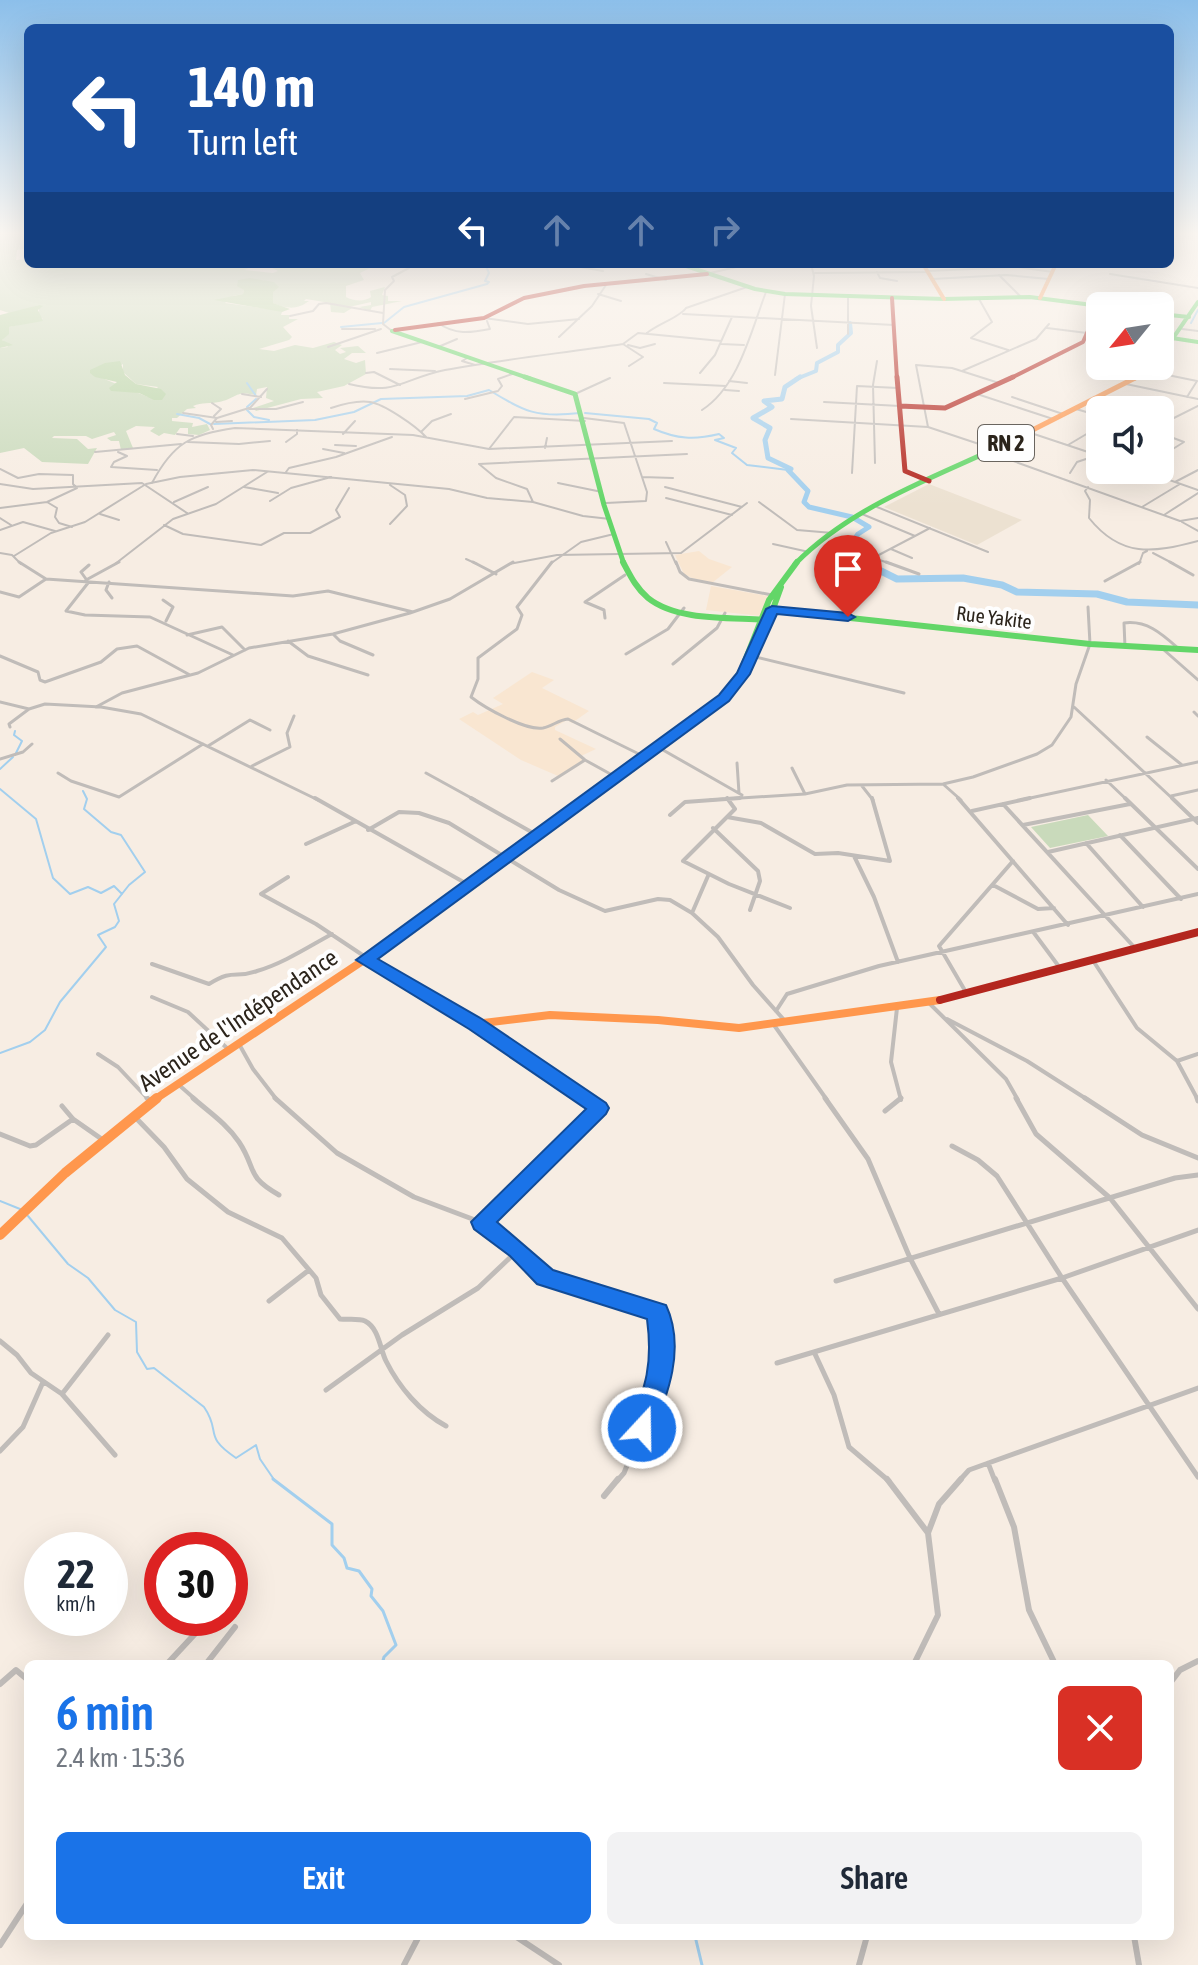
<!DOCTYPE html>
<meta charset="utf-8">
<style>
:root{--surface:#fff;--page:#f2f2f3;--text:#1f2937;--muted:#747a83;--accent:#1a73e8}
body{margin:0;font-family:"Asap Condensed",sans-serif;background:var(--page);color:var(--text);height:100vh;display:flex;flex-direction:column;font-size:30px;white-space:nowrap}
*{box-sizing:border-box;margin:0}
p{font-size:26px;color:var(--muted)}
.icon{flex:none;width:44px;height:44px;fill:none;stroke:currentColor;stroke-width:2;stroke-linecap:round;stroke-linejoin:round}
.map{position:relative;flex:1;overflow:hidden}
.sheet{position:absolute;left:24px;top:1660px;width:1150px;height:280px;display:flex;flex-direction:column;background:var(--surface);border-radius:12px;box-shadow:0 8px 32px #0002}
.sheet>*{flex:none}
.guide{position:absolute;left:24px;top:24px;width:1150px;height:244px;border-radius:12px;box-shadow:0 8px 32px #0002;background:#1a4fa0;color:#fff;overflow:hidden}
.needle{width:52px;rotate:240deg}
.controls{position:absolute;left:1086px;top:292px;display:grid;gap:16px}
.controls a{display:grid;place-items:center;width:88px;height:88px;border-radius:12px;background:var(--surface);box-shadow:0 8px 32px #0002;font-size:40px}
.speed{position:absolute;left:24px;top:1532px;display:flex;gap:16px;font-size:40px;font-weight:700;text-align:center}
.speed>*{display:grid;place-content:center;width:104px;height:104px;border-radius:50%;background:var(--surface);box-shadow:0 8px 32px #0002;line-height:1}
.speed small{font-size:20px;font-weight:400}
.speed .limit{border:12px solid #d22;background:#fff;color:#111}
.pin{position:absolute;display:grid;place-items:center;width:68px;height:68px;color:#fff;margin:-82px -34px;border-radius:50% 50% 50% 0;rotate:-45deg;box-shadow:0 0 8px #0007}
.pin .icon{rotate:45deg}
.me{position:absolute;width:88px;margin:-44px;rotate:21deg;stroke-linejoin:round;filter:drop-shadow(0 0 6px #0008)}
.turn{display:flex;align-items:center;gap:28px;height:168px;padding:0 32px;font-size:36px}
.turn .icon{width:104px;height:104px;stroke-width:2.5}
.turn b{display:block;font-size:56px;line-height:68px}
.lanes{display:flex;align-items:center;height:76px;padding:0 32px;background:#0003;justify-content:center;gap:40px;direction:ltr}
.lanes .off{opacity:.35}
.round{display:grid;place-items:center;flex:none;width:84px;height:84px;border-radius:12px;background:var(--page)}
.head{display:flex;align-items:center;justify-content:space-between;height:136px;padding:0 32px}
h1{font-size:48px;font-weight:600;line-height:60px;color:var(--accent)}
.button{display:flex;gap:16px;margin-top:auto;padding:16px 32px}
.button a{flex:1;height:92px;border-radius:12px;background:var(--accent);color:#fff;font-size:32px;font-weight:600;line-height:92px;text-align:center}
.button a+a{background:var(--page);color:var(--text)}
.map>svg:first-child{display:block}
</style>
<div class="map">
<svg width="1198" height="1965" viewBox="0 0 1198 1965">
<rect width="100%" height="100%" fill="#f7ede3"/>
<path fill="#f9e6d1" d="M699,551L709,559L732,567L712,583L692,578L684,574L675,555Z
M711,586L768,596L761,616L706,610Z
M532,672L554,680L542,688L589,711L572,723L567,720L555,727V730L596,749L581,756L585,759L558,776L521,760L459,719L473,712L478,715L503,704L493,698Z"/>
<path fill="#ece1d1" d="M929,484L1022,520L977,545L884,507Z"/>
<path fill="#c9dabb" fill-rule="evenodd" d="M0,232H28V248L17,250L16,260L28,259V264H257L244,270L273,273L278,271L265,264H378L360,273L364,280L346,286V297C353,301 365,302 371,297L370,291L385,287L382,295L388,296V301H402L372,307L370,311L359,307L371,305V302L349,307L352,308L344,313L331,312L330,303L306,299L304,301H309C297,310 287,309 273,303V292L263,280H238L244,290L243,294L233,296L225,303L277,310L282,312L281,315H289V319H298L283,327L292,337L289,340L259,349L274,351L295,345L313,348L334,342L342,345L335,350L340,354L346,352L340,348L358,346L366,353H352L344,359L356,363L365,360L366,374L344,386L317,392L323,398L301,399L256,411L253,408L274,401L266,398L267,387L257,389L256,395C235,390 237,398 219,402C210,404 202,402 193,406L196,408L187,409L177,418H172V421L193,423L192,427L207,424L210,430L199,435L188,434V428H180L175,435L164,433L159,436L150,431L155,427L136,426L126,431L133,448L121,450L119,441H111L107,438L116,435L114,432L92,439L86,436H54L52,438L77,439L88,449L97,448L88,464L42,462L24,448L0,453V348L8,347L2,339L9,327L43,319L39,317V305L12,314L0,310ZM123,364V372L136,384L158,387L148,397L102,378Z
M1088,815L1108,836L1050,848L1031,827Z"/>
<path fill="#b7d4a5" d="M250,278L274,282L279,287L273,292V303L290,309L282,312L214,300L243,294L244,290L237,286L238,280Z
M39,305L43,306L38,310L43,321L9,327V334L2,340L13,345L0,348V315Z
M120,361L125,375L136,384L161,389L166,394L162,400H154L139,393L111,391L109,388L117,382L95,377L90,373V370L105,363Z"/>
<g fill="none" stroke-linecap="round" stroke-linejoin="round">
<path stroke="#a2cfee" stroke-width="2" d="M1100,305L1108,306
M384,323L404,307L487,284L489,282L485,281L489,273L485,264
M1191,323L1198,310
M341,327L382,323
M247,383L256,396
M247,407L256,399
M247,410L254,417L269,420
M585,413L649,419L657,423L654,429C677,439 694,440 719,434L724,438L715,440L736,448L732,453L747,465L788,470
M177,414L199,418L210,424
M214,424L315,420L354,412L381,399L467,396L489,390C525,412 537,418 580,413
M15,731L14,735L22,741L15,755
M0,769L13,757
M0,789L36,819L53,878L70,894L88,887L101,893L114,886L122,894
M0,1053L30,1042L45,1030L60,1002L106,947L98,935L115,927L119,921L114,904L129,885L145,872L121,835L111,832L84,809L87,799L83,791
M0,1201L20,1209
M28,1216L68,1264L88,1278L115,1310L136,1322L137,1352L147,1369L154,1368L204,1407C222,1433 202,1435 236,1458L256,1445L260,1459L275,1481"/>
<path stroke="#a2cfee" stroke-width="3" d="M273,1479L332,1524V1545L344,1558L347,1568L359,1571L372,1589L371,1596L383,1611L396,1645L384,1657L382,1664
M695,1936L702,1965"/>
<path stroke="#a2cfee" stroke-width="4" d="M796,379L816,371L817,363L838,352V345L851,333L850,323"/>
<path stroke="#a2cfee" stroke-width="5" d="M800,377L785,387L782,399L764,401L772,407L753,418L770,428L765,440L768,458L791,469L788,470L808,491L804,502L809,507L852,517L869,527L858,534L838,564"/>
<path stroke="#a2cfee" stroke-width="7" d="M840,562L829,575L856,582L881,571L897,579L963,578L1002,585L1017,592L1097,594L1127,602L1198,605"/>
<path stroke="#c0bcb9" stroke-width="2" d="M563,264L603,271
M811,264L814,276L811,306L817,348
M927,271L1017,267L1053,272
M877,272L880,278L897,281
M710,273L750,264
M815,273L927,272
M646,274L666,280
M1110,274L1198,288
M999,275L1021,297
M932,279L1006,275L1049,279
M598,294L621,301
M848,297V334
M979,299L992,322L971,338L1008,350
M683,314L894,325
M290,316L313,311L319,304L326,303L383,313
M484,318L528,324L579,319
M438,323C455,335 470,333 490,329L487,321
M1047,328L1087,333
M342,329H375
M1182,329L1198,331
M392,331L383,324L385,290L394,281L392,277L409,268L405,264
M647,333C658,324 680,317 686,308L747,287
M1160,336L1172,338
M559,337L592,306L606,285
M623,344L643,357L629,366
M721,344L744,345
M628,345L640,348L655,344
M328,347L381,329
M438,347L457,339
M377,353L422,342
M469,357L462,361L475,365
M390,369L435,371
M962,371L1036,339L1049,324
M1148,371L1197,381L1187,397
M366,373L374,372L400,385
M700,373L715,355L732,317
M775,375L785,294
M729,381L747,383
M664,383L726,386
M349,384C398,396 401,379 445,370C504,359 564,353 623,344L638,333L721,341
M1126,384L1198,399
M267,389L249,409H276L303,402
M725,390L739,391
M242,394L261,397
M575,394L610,378
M977,394L1053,419
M1012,397L1063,414
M465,399L498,391L502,386L498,379L515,373
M824,402L900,406
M212,403L221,409L214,416
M331,408C343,404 357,400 370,402C384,404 416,426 426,437
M1076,409L1100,416
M702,410C739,386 751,331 766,292
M183,413L217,418L211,425L213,429
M217,418L249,408
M584,418L624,423L647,492L646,501L606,503
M791,419L928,427L994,449
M216,422L232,421
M1160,425L1198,406
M928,427L916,365L952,368L999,383
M422,431L432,421L451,414
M1028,432L1100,456
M1160,433L1184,442L1160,457
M177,434L193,436
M343,434L355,421
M188,442L239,444L270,441
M286,442L297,434V430
M335,445L356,446
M1068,445L1100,426
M545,448L547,438
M323,449L344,453
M489,449L514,417L585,421
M95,452L181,444
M118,452L127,456L114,462L111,467L157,470
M988,452L1180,521L1198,518
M875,463L873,385L877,361
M479,464L687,454
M479,464L496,478L527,489L533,502
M0,469L18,478
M1141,470L1198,490
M286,472L289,468L336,457L392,437
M852,473L857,386L898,388
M1070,473L1077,462L1095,456
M642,477L673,478
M1175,482L1198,470
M152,483C173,443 191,434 235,428L413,435L489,449L672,441
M558,483L602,492
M0,484L33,489L142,483L187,513
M390,485L405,495L407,506L390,524
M244,487L278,493
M665,487L742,507
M1088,487L1085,491L1090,500L1089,518C1121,558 1153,553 1198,541
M666,498L732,515
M270,501L291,488L331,477
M47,502L57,508L55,517L59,523L72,527
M174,502L208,487
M759,502L797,530L833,533
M877,507L988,552
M1142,507L1180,484
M0,508L47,502L77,488L73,484V475L39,474L18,478
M100,514L119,520
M862,514L915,536L873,558L892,564
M1164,515L1198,493
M0,518L11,525
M1182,522L1198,531
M164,525L183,534L261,545L284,533H310L340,517L336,510L349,488
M0,530L23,522L55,531
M915,536L930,528
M666,542L676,564
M773,544L809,552
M891,549L912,558
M0,553L12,555L21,564
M1153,553L1174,564
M14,556L51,533L85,522L146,484L180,477L253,470L449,489L487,498L533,502L583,516L610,519
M466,559L477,564
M115,564L173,519L216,504L267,472
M509,564L557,555L681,553L747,503
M550,564L581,542L614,534
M1139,564L1143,553L1147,551"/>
<path stroke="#c0bcb9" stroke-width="3" d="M19,562L46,579L293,596L328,591L413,612
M473,562L496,574
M552,562L517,607L522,615L517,629L478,658V679L471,697C485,708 526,731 543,728C553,726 558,720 568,719L643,756
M676,562L680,572L689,579L772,595
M886,562L919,574
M1170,562L1193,575
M86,579L81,572L89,565
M86,580L119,562
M1105,581L1140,562
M109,582L106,590L112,598
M88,583L66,611L85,615L150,617L233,655
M0,592L19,597L46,579
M163,600L173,607L166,621
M605,618L604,610L585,602L625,575
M333,634L340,641L373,655
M187,635L222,627L245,650
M288,641L308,656L368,675
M1125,647L1124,623C1147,620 1162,634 1179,649
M1164,650L1198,680
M626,654L668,629L684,608
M0,656L38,672L40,680L45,682L101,662L117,649L137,646L190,675
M752,656L904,693
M673,664L717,628L725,613
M0,702L29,709L45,704L101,707L141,714L318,800
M96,707L122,693L198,673L249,648L333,634L410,613L450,599L513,562
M1074,707L1174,800
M1194,712L1198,716
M10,727L9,724L29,709
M1147,737L1182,765
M560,739L585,760L614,776
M208,746L250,720L270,730
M656,746L742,795
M0,759L23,752L32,744
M737,763L739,793
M252,766L290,747L287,733L294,716
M792,768L805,794
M58,773L71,781L119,797L203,744
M426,773L475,800
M1106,780L1127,800
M552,781L585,760
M943,784L961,800
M862,786L873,800
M1171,796L1198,790
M710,800L805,794L847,785L943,784L973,777L1037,754L1052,745L1071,717L1076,684L1090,644L1088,607
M1021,800L1198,762"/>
<path stroke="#c0bcb9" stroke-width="4" d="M315,798L467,884
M471,798L535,834
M727,798L735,809L683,861L729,884L790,908
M958,798L1068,925
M1125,798L1198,869
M1172,798L1198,823
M1003,804L1135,948
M972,811L1030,798
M670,815L685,802L740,798
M727,817L761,823L815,854L838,853L890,861L872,798
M1023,825L1130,804
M713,828L758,871L760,881L750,910
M368,830L399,812L419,813L449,823L559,890L605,911L658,899L670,900L692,913L718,937L753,985L785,1021
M1120,835L1181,899
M1086,843L1143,907
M306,844L354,822
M1048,852L1198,818
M854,856L874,897L898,962
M288,877L261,894L316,924L367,958
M993,885L1038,909L1054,908
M692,913L708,876
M1034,933L1060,968
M1092,959L1137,1028L1177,1061L1198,1100
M152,964L209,984C234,968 235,979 257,971C284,963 308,947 332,934
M967,994L939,946L1013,861
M152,997L188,1012L228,1049
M929,1003L1006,1079L1018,1100
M897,1008L891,1062L901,1100
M776,1011L787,994L879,966L1198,894
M947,1019L1027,1061L1088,1100
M475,1024L588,1100
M774,1025L827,1100
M239,1044L253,1069L277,1100
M98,1054L118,1067L149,1100
M1177,1061L1198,1054
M179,1085L196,1100"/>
<path stroke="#c0bcb9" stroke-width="5" d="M147,1098L151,1102
M193,1098C209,1112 227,1124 239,1142C257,1169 245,1176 279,1195
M275,1098L337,1153L414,1197L483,1223L547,1278L634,1301L658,1312L663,1351L660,1382L624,1473L617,1481
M825,1098L868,1159L910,1258L939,1314
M1016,1098L1036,1134L1110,1198L1198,1309
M1085,1098L1142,1135L1198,1158
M1197,1098L1198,1101
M62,1106L73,1119L103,1140
M885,1111L901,1098
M135,1117L164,1147L187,1179L228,1212L282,1238L316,1278L321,1295L340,1319C348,1320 358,1318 365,1321C379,1328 380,1349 386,1361C399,1387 420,1412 446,1426
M0,1134L30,1146L36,1145L73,1119
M952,1146L978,1160L997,1176L1062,1278L1198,1477
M483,1222L599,1108L585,1098
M836,1281L1175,1178L1198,1175
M269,1301L309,1270
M0,1341L17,1355L31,1373L62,1394L115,1455
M815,1354L834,1395L849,1447L889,1481
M777,1363L1062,1278L1198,1230
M326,1390L402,1335L478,1288L518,1250
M62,1394L108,1335
M0,1451L23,1427L43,1382
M988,1463L995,1481
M959,1481L969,1470L1198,1388"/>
<path stroke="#c0bcb9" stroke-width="6" d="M887,1479L928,1533
M995,1479L1014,1527L1029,1610L1055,1664
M604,1496L618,1479
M167,1664L205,1623
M206,1664L235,1627
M914,1664L938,1615L928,1533L939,1504L961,1479
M1170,1683L1180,1670L1198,1661
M0,1684L16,1670L28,1680
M515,1936L559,1965
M1134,1936L1139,1965
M0,1945L28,1902
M404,1965L419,1936
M859,1965L867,1936"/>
<path stroke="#63d668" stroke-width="4" d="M680,264L755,289L785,294L944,299L1030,297L1100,306
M1160,314L1189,317
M392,331L531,379
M1172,338L1198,342
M1162,354L1198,302"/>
<path stroke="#63d668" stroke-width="5" d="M525,377L575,394L604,505L624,564
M795,564C852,506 933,478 1005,444"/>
<path stroke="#63d668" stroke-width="6" d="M623,562C630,575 636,588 648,598C678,622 733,617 769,620
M768,609L1090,644L1198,650
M759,636L765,631L781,587
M583,800L724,698L741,671L769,600L797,562"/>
<path stroke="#63d668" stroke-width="8" d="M367,958L586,798"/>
<path stroke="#ff974d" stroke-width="4" d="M923,264L944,299
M1040,298L1056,264
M1134,379L1154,366"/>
<path stroke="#ff974d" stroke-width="5" d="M1005,444L1137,377"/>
<path stroke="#ff974d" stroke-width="8" d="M365,960L475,1024L550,1015L658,1020L739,1028L940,1000
M154,1100L367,958"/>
<path stroke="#ff974d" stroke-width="10" d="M0,1235L65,1173L157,1098"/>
<path stroke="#b3261e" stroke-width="4" d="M892,298L897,379
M395,330L484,318L524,298L584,286L707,274
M1009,379L1083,342L1099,306"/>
<path stroke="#b3261e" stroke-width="5" d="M897,377L905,471L929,481
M900,406L945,408L1013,377"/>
<path stroke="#b3261e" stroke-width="8" d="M940,1000L1198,932"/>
</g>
<linearGradient id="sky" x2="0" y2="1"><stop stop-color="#8cbfea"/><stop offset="0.46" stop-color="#fbf7f2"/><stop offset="1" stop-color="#fbf7f2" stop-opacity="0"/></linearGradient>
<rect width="1198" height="507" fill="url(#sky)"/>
<path fill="#1a73e8" stroke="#114b97" stroke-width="2" d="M772,606L848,613L855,617L848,621L777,614L750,674L729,701L378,959L482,1019L606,1103L609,1108L606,1114L497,1222L553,1270L666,1305C686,1348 668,1396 650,1436L642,1440L633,1436L629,1428C646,1386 653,1364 647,1319L537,1284L510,1256L474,1229L471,1222L586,1109L469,1029L356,960L719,695L737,673L766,609Z"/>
<g text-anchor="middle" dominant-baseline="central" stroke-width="8" stroke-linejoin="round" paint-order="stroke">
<g font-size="20" fill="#2b241b" stroke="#fefefe">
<text transform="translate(994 617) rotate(7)">Rue Yakite</text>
</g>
<rect fill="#fefefe" stroke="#6a655f" stroke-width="2" x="978" y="425" width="56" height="36" rx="6"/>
<g font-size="22" font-weight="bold" fill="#2b241b">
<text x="1006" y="443">RN 2</text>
</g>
<g font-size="24" fill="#2b241b" stroke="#fefefe">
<text transform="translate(238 1020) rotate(-34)">Avenue de l'Indépendance</text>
</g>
</g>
</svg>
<div class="controls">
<a><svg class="needle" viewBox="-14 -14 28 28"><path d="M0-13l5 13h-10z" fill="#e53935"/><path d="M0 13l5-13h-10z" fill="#747a83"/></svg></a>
<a><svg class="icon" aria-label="sound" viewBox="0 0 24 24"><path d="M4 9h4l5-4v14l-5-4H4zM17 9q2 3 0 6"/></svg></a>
</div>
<div class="speed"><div>22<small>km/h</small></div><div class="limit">30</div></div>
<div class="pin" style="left:848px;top:617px;background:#d93025"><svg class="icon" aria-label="arrive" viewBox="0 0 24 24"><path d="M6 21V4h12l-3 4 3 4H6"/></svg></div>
<svg class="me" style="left:642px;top:1428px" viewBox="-20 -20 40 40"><circle r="17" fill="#1a73e8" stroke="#fff" stroke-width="3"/><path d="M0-11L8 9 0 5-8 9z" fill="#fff"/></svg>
<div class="guide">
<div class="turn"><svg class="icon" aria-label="left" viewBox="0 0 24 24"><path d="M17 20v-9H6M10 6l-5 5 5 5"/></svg><div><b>140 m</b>Turn left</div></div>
<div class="lanes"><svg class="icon" aria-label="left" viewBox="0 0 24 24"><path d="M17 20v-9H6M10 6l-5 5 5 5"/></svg><svg class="icon off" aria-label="ahead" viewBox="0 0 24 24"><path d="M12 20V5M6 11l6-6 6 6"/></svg><svg class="icon off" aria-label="ahead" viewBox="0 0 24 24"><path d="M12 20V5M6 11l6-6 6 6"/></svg><svg class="icon off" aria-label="right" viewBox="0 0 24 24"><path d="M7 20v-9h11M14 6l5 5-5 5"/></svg></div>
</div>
<section class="sheet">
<div class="head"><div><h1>6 min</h1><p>2.4 km · 15:36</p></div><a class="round" style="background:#d93025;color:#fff"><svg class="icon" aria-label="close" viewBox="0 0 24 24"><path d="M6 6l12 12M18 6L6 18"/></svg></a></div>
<div class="button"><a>Exit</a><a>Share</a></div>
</section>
</div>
